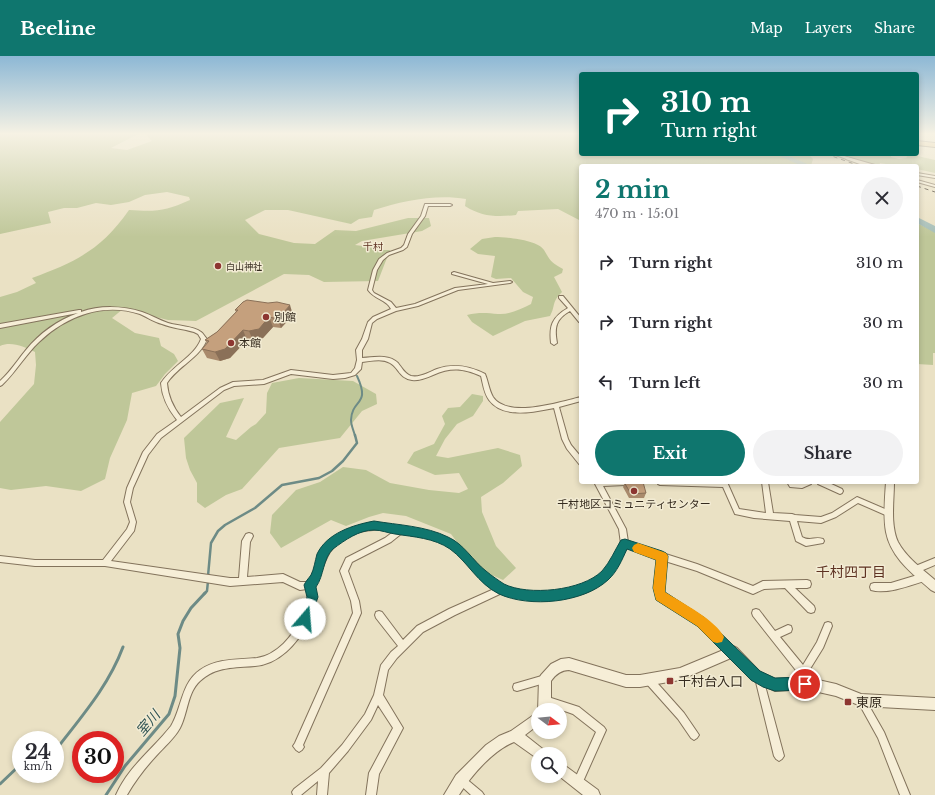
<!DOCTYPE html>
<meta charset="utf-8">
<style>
:root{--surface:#fff;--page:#f2f2f3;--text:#2b2b33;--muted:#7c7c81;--accent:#0f766e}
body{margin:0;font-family:"Libre Baskerville","Noto Sans JP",serif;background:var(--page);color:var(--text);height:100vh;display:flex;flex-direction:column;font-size:15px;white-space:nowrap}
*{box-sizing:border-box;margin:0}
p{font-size:13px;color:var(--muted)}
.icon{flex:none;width:22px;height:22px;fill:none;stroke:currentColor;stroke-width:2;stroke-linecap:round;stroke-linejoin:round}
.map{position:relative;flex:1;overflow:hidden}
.drawer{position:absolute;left:579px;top:108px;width:340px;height:320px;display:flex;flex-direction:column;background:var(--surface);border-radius:4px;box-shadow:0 2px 6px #0003}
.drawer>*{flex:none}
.guide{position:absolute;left:579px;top:16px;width:340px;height:84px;border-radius:4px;box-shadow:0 2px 6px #0003;background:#00695c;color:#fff;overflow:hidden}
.needle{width:26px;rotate:106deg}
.fabs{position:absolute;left:531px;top:647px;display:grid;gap:8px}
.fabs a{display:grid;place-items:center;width:36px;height:36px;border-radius:50%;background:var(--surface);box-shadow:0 2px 6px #0003;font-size:20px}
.speed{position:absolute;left:12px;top:675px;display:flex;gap:8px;font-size:20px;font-weight:700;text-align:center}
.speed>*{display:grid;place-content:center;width:52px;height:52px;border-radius:50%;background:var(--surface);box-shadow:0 2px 6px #0003;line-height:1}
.speed small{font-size:10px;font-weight:400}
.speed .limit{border:6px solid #d22;background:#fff;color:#111}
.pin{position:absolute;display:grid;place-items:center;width:34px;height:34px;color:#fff;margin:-17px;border:2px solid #fff;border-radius:50%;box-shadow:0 1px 4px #0007}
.me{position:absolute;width:44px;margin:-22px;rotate:18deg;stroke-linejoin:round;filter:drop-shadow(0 0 3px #0008)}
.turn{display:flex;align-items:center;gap:14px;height:84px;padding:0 16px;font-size:18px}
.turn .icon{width:52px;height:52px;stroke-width:2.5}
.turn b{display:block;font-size:28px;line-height:34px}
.round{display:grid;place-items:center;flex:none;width:42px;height:42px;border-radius:21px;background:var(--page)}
.summary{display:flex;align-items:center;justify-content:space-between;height:68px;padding:0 16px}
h1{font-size:24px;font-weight:700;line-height:30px;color:var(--accent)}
.primary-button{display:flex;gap:8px;margin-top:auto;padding:8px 16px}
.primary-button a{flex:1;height:46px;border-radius:24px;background:var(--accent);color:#fff;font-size:16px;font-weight:700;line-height:46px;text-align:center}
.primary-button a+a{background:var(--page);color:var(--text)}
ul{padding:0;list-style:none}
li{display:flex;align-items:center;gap:12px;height:60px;padding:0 16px}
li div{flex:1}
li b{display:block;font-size:15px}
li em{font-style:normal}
header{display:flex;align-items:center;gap:24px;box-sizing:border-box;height:56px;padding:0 20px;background:var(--accent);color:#fff}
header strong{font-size:19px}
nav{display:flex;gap:22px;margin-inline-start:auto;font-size:14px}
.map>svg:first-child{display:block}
</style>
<header>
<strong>Beeline</strong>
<nav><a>Map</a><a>Layers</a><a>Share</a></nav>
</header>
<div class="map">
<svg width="935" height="739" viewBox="0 0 935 739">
<rect width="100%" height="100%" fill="#eae1c4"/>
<path fill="#bfc799" d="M0,78H138L111,92L127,94L152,85L146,79L153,78H581V98H808L813,103L811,110H581V165L558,153L518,155L516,159C497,161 482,161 465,150L466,143C435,138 403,145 374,154L372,161L359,163L351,168L288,154H265L245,164L259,178L294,187L315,188L335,174L356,175L408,162H429L431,170L422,175L362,185L355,189L371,191L376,194H390L378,225L324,226L309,219L284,218L196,265L168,264L123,253L112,262L135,277L159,282L161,290L174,298L178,305L165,318L156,330L132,337L127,364L110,402L105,423L81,435L46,430L11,434L0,432V366L34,328L36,309L35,296C24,291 12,285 0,290V241L17,236L36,227L32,222C76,206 102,193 129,154C157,156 165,155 190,144L189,141L167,136L145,139L129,146L111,149L96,147L77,152H64L48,156L51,167L0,178Z
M849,98H891V101L899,103L906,102L909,98L935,104V117L917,113V110H898L880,107L879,110H872L849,101Z
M917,167L935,176V297H933V309L917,308Z
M495,181C505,181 538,184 544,194C551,206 551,206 563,213L562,217L554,221L562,236C551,247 556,249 550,260L525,265L493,280L472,266L467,259C479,256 487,257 498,258C509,259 521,253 531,248L533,241L523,236L511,222L496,223L491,221L495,200L478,198L470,193L482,183Z
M299,322L353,325L376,338L377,348L362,355L340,382L279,392L242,433L226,439L205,452L197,446V427L190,414L186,402L184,382L220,347L244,342L226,381L236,384L251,371L256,368L266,357L267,337L272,327Z
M472,338L483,340V345L473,360L457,368L445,383L436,400L448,402L498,392L520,399L522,410L503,427L481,441L482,456L496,490L516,512L503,524L476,512L451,478L406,460L383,457L369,461L346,470L331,464L281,492L270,477L272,459L296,434L320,426L343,411L366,414L390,427L429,434L459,437L468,433L459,417L435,419L407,407L414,396L434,388L445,368L442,360L448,352L460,351Z"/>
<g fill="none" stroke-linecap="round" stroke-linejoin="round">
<path stroke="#6d8b86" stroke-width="2" d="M355,380C354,375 351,370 351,364C352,342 371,350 357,320"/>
<path stroke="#6d8b86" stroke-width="2.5" d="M208,520L211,487L218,475L225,469L255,452L282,429L319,422L332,415L343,405L357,387L355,379
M204,538L207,535L208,525"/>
<path stroke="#6d8b86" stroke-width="3" d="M55,695C81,661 108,631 123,591
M0,728L21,708
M106,739L125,710L169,658L175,640L180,592L178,578L183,565L191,552L205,537"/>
<path fill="#a6beb8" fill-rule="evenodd" d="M775,98H784L812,110H802Z
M917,161L935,170V177L917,167Z"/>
<defs>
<path id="minor" d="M847,101L875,109L876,110H870L846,103V101Z
M917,117L935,120V122L917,119Z
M425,148H450L452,149L450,150H428L425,160L412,178L407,191L403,194L389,199L383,204L377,214L372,234L374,237L391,246L396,252L415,248L455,232L488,228L452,218V217L454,216L493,227L510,225L512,226L510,227L458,234L418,250L396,255L377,263L372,267L368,283L362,294V302C374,301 389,298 398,307C402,312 405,318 411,320C420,322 429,316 437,313C454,307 469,310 485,318C488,325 489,334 493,341C508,363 560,346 581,341V345L559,351L568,383L571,389L581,401V409L579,408L567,393L562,383L554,352C534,356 503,363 489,344C484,337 483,328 481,320C463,312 451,311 433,319C426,322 419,325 412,324C399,322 399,312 390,307C382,302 371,305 362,306L361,313L355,319L345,322L333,323L291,318L264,328L234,330L224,334L161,382L148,399L133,432L130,446L136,466L134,475L111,505L230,522H239L242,485L246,478L249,477L252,478L253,480L250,486L247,521L283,518L300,526H308C317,513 318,496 329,486C342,474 361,466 379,467C388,467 397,471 405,472C421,475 437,476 452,485C469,495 479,514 496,526C522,543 581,539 604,516C611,508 616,497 621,488L619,473L594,426H628L627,428L625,429L603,430L626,473L628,486L697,508L753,530L763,525L807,524L810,525L811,528L810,531L807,532H795L814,550L815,553L814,556L811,557L808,556L785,532L764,533L753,538L697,515L665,505L663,532L664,537L704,563L736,593L737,596L736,599L733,600L730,599L698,569L657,542L655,532L658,502L627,492C621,501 617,513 609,521C584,548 535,547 502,537L455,559L423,576L397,602L388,614L383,639L403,672L379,718L376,739H366L369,717L393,672L378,649L371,664L348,695L329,717L327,739H317L318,725L301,739H293L292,736L294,733L321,712L342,689L365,658L374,639L381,609L391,596L398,590L376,562L375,559L376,556L379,555L382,556L403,584L417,570L449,553L494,533C475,522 465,500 446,489C433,481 417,480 401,478L391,486L352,506L348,515L359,545L361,557L303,689L304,691L302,694L299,696L296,694L293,690L295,687L353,557L351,545L340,515L346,502L385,482L393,476C371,470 343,476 330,496C323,507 321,520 314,530C314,533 316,536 316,539C317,549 311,559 307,568C297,588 279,608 255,610C235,612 216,610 200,625C187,637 188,657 180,672C174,683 164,691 156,700C145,712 135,725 127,739H116C128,711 153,693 171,670C182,652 181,627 200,614C218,602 237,604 257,602C277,599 293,580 301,562C306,553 310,544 307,533L300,534L283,526L230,530L105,510H35L0,506V500L35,504H103L127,473L130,466L124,446L127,432L143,396L157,378L177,364C168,353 162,341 161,327C172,310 195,300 201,283L198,278L194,276C184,273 172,272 162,268C154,266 147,261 140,258C103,246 66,260 39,286C25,299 16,316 2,329L0,330V325C10,316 17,305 26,294C39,278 58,264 78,257L0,272V268L79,254H81V256C100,249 123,250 142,256C151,259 159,264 168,267C177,270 194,270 201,276C203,277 205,281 207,283C200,302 178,310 167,327C168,340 173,351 181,361L220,332L233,326L263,324L291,314L333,319L351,317L355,312L357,304L356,294L362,283L368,266L373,261L391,253C386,243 375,244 368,234L373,214L379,203L387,197L401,192L404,189L408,178L421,160Z
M559,240H563L581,262V267L579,266L570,255C556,263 554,271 557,287L554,289L551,287C549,270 552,261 568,252L559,242Z
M657,426H727L739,453L766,457L762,426H768L773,457L792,458L795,459L821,461L832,457L857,441L892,456L893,458L892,460L890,461L858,447L836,461L821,467L797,465L802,481C811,486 814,480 823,483L824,485L823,487L806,490L796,485L790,465L754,462L735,458L723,431L660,429L658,428Z
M787,426H812L811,428L802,432L790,431Z
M817,426H827L842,433L843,435L842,437L840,438L818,428Z
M935,502V509L916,517L913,515L912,513L913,511Z
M924,517L927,518L928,521L927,524C912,529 886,539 871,534L870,531L871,528L874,527H891Z
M756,553L759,554L775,575L788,569L791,570L792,573L791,576L780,581L803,609L817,586L825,567L828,566L831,567L832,570L823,592L810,613L809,619L813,628L812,631L809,632L806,631L802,622L753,560L752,557L753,554Z
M759,618L762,619L763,622L784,700L782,703L779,705L776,703L774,700L755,622L756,619Z
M545,619L548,620L549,623L548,626L517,635L514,634L513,631L514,628Z
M648,619L651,620L684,657L697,676L699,679L697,682L694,684L691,682L678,663L645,626L644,623L645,620Z
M545,640L579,651L604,671L606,674L581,730L578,732L575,730L573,727L596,676L573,658L542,647L541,644L542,641Z
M861,640L864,641L884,676L910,739H900L878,682L857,644L858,641Z
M461,719L464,721L482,736L484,739H471L458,727L456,724L458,721Z"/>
<path id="tertiary" d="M833,98H839L871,110H865Z
M917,124L935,129V131L917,126Z
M886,426H894C894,445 890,468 898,486C906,501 922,513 935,524V536L931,534C913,518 891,502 886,476C883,460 885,442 886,426Z
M733,590L737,592L760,616L775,623L805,621L836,628L861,638L935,642V654L861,650L836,640L805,633L775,635L752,624L731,602L680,624L640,631H626L569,614C561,614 556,618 551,625V644L549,654H538V669L525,679L544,694L546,698H538V703L514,686C492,695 471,720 459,739H444L456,719L486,689L499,680L511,675L538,656L539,623L541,619L551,608L561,603L569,602L626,619H640L680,612Z
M560,707L564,709L598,734L600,739H583L559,720H560Z"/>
<path id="trunk" d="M917,85L935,87V91L917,89Z"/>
</defs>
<use href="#minor" stroke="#83735c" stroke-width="2"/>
<use href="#tertiary" stroke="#83735c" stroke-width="2"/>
<use href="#trunk" stroke="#514230" stroke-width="2"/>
<use href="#minor" fill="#f6eed7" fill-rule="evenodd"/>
<use href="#tertiary" fill="#f6eed7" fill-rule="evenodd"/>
<use href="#trunk" fill="#debf7e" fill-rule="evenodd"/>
<path stroke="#352b1f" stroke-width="1" stroke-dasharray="4 4" stroke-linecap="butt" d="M826,98L860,110
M917,130L935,136"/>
</g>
<path fill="#a98a6c" d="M235,254L293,259L281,272L273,271L263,282L253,285L247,284L230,302L220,305L207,302L202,293L207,287L205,284L217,276L236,256Z
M625,426L646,437L644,442H629L623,431Z"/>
<path fill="#8a7058" d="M290,249L293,259L281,272L278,263Z
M269,261L273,271L263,282L253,285L249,275Z
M243,274L247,284L230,302L220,305L215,296Z"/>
<path fill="#c5a07d" stroke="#8a7058" d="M247,244L268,247L277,246L290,249L278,263L269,261L259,273L249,275L243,274L225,293L215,296L202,293L209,285L205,284L217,276L238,254H235L243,246Z
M624,426H643L646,437L631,438Z"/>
<linearGradient id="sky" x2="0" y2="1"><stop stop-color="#8db8d5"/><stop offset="0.43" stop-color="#f6f2e4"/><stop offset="1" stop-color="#f6f2e4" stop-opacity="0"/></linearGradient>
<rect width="935" height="181" fill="url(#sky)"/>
<path fill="#0f766e" stroke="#0a4d48" d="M374,465C398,469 426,470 448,481C464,488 473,505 486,515C492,520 498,524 504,528C528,540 582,535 602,515C610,506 615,494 621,484L625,483L662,495L666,497L668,500L665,536L705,562L760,615L775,622L805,621L809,623L811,628L809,632L805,634L775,635L763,631L751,624L697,570L656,544L653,532L656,504L627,493C622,504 617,516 608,524C583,547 530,552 499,538C477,527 468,506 450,493C434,482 414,481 395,478C388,477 381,474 374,474C359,474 345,484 333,493C323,502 324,520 316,531L318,541L309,567L305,569L301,567L299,563L307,541L304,529C306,525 308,523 311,519C314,513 315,505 317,498C327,477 353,469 374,465Z"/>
<path fill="#f59e0b" d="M638,487L666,497L668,500L665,536C681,546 717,565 724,581L722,586L717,587L713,586L697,570L656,544L653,532L656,504L634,496L632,492L634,489Z"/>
<g fill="#8d3631" stroke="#f2ebd3" stroke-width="1.5">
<circle cx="218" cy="210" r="4"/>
<circle cx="266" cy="261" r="4"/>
<circle cx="231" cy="287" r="4"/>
<circle cx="634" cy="435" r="4"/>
<rect x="666" y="621" width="8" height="8" rx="2"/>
<rect x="844" y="642" width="8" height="8" rx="2"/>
</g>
<g text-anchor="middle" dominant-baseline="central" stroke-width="3" stroke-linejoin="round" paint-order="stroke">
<g font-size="9" fill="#352b1f" stroke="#f2ebd3" text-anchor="start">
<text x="226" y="210">白山神社</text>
</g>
<g font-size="10" fill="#5e3222" stroke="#f2ebd3">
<text x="373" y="190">千村</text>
</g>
<g font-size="11" fill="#352b1f" stroke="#f2ebd3" text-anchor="start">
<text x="274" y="261">別館</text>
<text x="239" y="287">本館</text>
<text x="634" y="448" text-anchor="middle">千村地区コミュニティセンター</text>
</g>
<g font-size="13" fill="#352b1f" stroke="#f2ebd3" text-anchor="start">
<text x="678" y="625">千村台入口</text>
<text x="856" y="646">東原</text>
</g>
<g font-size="14" fill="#5e3222" stroke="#f2ebd3">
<text x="851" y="516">千村四丁目</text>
</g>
<g font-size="14" font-style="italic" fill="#2f5353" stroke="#f2ebd3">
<text transform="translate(148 667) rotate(-50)">室川</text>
</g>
</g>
</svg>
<div class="fabs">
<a><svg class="needle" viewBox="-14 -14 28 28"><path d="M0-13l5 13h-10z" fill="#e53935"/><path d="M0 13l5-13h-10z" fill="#7c7c81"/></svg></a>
<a><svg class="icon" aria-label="search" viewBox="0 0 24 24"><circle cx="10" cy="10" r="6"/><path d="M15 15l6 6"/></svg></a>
</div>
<div class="speed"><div>24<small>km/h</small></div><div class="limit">30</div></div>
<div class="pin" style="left:805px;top:628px;background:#d93025"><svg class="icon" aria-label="arrive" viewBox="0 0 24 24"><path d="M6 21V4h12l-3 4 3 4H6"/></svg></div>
<svg class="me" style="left:305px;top:563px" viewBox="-20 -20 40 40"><circle r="19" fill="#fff"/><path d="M0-13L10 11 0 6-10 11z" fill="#0f766e"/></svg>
<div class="guide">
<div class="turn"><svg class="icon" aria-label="right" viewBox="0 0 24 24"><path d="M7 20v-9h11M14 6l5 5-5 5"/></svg><div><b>310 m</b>Turn right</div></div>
</div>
<section class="drawer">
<div class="summary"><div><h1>2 min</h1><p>470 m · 15:01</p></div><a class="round"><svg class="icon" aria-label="close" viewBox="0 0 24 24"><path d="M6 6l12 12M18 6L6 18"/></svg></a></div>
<ul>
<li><svg class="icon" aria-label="right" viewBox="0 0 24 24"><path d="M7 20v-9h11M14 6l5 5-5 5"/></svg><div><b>Turn right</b></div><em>310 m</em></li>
<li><svg class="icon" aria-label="right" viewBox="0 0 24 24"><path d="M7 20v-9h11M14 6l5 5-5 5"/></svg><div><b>Turn right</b></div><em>30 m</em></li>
<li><svg class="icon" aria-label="left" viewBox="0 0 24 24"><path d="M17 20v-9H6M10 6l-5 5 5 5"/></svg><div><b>Turn left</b></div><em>30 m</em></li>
</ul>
<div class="primary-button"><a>Exit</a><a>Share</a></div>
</section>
</div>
